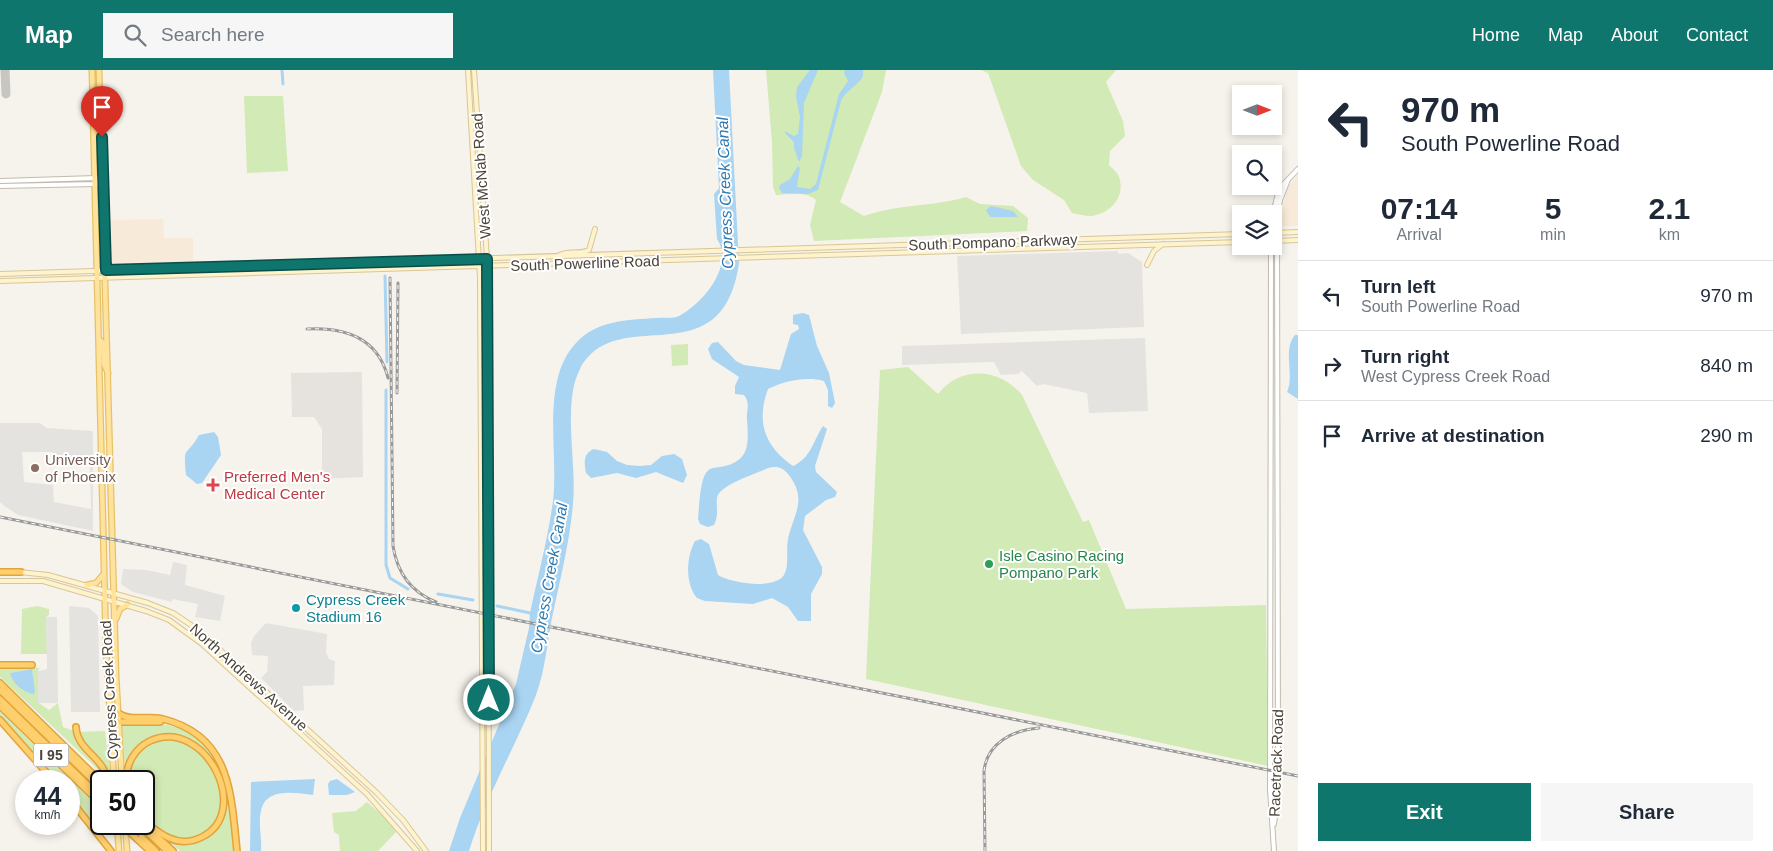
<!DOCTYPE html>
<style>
:root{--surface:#fff;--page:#f6f6f7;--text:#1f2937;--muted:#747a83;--line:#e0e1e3;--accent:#0f766e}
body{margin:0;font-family:Helvetica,sans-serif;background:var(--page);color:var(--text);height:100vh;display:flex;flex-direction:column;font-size:19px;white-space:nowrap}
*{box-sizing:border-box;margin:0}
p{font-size:16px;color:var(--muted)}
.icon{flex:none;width:28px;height:28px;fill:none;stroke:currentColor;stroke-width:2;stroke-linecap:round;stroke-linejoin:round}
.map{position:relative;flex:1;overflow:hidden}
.sheet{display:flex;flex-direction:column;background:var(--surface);width:475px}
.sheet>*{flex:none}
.hud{background:#fff;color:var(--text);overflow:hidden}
.needle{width:32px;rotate:90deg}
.fabs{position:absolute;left:1232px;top:15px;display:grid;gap:10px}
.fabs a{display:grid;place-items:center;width:50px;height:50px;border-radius:0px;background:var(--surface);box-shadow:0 2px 8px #0003;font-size:25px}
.speed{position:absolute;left:15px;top:700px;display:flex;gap:10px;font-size:25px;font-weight:700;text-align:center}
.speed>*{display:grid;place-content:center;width:65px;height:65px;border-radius:50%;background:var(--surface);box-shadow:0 2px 8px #0003;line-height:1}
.speed small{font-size:12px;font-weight:400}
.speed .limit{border:2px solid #111;border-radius:8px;background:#fff;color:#111}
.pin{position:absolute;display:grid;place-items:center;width:42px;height:42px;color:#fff;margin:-51px -21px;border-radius:50% 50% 50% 0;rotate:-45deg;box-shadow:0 0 5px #0007}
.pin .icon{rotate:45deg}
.me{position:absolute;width:55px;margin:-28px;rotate:0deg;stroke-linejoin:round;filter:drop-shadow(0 0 4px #0008)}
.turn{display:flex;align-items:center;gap:18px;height:105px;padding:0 20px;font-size:22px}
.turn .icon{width:65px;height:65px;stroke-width:2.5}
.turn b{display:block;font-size:35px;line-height:42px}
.eta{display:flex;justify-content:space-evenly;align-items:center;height:85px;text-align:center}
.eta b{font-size:30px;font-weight:700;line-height:35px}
.action{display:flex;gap:10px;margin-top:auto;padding:10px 20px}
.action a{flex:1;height:58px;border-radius:0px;background:var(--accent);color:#fff;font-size:20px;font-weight:700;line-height:58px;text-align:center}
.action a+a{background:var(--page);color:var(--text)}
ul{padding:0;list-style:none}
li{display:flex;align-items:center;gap:15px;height:70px;padding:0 20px;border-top:1px solid var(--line)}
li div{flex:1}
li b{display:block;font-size:19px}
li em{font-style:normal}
header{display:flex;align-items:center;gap:30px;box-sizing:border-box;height:70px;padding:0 25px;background:var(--accent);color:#fff}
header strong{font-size:24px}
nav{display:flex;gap:28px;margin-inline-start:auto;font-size:18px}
.search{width:350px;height:45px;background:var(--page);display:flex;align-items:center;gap:12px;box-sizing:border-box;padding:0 18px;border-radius:0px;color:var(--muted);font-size:19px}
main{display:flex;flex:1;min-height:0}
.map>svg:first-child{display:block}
</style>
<header>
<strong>Map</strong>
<div class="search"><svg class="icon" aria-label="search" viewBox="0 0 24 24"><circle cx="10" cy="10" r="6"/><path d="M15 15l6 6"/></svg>Search here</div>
<nav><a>Home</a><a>Map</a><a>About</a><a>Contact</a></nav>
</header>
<main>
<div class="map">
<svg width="1298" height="781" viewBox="0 0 1298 781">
<rect width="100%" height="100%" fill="#f6f3ec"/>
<path fill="#f7ead8" d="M1298,104V156H1282V138L1289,116Z
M163,149L164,168H193V193L109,196L108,150Z"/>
<path fill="#e6e2dd" d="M362,302L363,407L322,409V359L314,347H292L291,303Z"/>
<path fill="#d2eab5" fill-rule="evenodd" d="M766,0H886L882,22L840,132L864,146C897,134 932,137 966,127L980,134L1013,136L1028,148L1027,161L814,171L810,155L816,130C805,121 790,124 776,125L773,117L772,72Z
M981,0H1116L1106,12L1123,51L1125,66L1110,81L1109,95C1112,98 1118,103 1119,107C1126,127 1110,144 1091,146C1085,146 1078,144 1072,143L1064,130L1033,110L1021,96L988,3Z
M244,26H283L288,101L247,103Z
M688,274V295L672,296L671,275Z
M908,297L938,324C960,295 1000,298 1022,325L1083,452L1089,450L1126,539L1266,535L1268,696L866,609L880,300Z
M37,536L49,539V545L46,547L47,584H21L22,539Z
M0,596L40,598L38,600L39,633L49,640L58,633L63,657L74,661C79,680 97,688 105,706L0,607ZM32,599L34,623L10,603Z
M0,642L101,740V754H105L100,756L95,754L69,724V711H58L0,648Z
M122,654C134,654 148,653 160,654C193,657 220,684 227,715C233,736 233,760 235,781H180L169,771L203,769L213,762L222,749L225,732L208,685L198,675L186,668L165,665L151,669L127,690L125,697Z
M105,661L107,680V662V664L110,707C108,689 82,680 78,662Z
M176,669C183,672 192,674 197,679C223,699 234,752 198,766C188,770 176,769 167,765C158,760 151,751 144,744V711H128C130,681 145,672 176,669Z
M367,732L389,751L396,762L378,781H340L339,765L334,762L332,743L356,741Z"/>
<path fill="#e5e3e0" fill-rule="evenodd" d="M1118,181V184L1128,183L1142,192L1144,257L961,264L957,186Z
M1145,268L1148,341L1089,343L1087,323L1043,314L1037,316L1022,301L1018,304L1001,305L994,292L902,295V276Z
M0,353H40L46,358L93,361V461L18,445L3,435L0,432ZM22,382H52V396L90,395L91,439L54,432L53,415L24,412Z
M173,492L187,495L185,515L225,526L220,551L195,547L198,534L172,529V532L160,529L133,522L121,514L123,499L146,500L170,505Z
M69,536L89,538L98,546L100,642H71Z
M46,547H57L58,633H38V601L47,599Z
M266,553L327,564L326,582L329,589L335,591L334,615L303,616L304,640L294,641L261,608L267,602L268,586L252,585L251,573L254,566Z"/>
<path fill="#a9d4f2" d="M713,0H729L739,193C722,311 617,230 580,299C562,333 577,393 573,433C570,471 560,510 552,548C547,574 545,601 536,625C515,678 486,726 469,781H449L460,748L516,614L529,558L530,543C538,506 548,468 553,431C559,383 540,311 576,273C597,250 627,250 657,248C663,247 673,249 679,246C702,234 735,196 717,169L714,124L719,118Z
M810,0H818L804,33L802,86L799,92L794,78V72L785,63V61L794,66L798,64L800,47L796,27L797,17Z
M845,0H863C866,13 847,17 841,31L818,120L808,124L782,123L779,118L780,115L790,109L798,96L800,98L797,117L810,119L816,114L839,24L848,11L844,3Z
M991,136L1013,141L1018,147H990L986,140Z
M803,243L809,245L817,276L829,303L835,333L832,338L828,336V320L824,311C806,306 784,311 768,319C756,351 764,376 793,396C811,388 813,371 823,356L827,359L815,396L816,402L837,422L835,427L826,430L805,446L803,460L822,497V504L811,524V551H798L788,537L772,528L753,534L705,531L697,528C685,514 686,487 695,471L701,469L709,474L718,505C730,513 778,521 785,503C789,493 786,480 788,469C794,443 808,429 788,404C782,397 777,396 768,398C756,404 719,415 717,428C716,438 719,445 714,455L708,457L700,454L698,449C699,438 700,411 706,403C710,397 714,398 720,397C749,392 749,376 747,350C746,340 751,334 744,325L735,324V316L739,307L712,289L708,279L712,273L718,272L736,291L744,295L780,300L791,264L799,259L798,255L793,254V245Z
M1295,265H1298V329L1287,322C1295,304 1282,281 1295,265Z
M214,362L218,367L221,385L202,413L197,414L186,405C183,374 186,388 199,365Z
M594,379L607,382L617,391L627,395L640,396L651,395L662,386L674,384L682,389L687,405L683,413L656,402L636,408L617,403L591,408L586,403C584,393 583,383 594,379Z
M32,599L35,621L34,624C24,623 12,613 10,603Z
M315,709L313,725C295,723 266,717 261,741C258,753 262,768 261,781H250L251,712Z
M337,709L355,722L347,725H329L328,714L330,711Z"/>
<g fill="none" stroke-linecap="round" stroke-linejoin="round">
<path stroke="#a9d4f2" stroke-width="3" d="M282,0L283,14
M385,206L387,292
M386,320V495L390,508L408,519
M438,524L473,530
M497,536L530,543"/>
<path stroke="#c8c6c3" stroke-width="9" d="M5,0L6,24"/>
<defs>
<path id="tertiary" d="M0,111L96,108L103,110
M0,116L96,114L103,110
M1273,144L1279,119L1298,99
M1271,176L1270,719L1274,781
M1274,754L1278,723V683L1277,149L1280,130L1288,110"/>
<path id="secondary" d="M468,0L480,208L483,781
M474,0L488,203L489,781
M1274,163L1298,162
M1274,171L1298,170
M1035,177L1069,174L1076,170
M558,186C567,180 579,185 589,180L595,159
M1147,195L1154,181L1163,174
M0,204L1241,164
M0,211L1241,172
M20,502L48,505L148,533L173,543L197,559L376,722L403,750L426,781
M0,511H43L146,541L169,550L202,574L367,724L417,781"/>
<path id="primary" d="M92,0L106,578L114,711
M99,0L116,606L122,711
M99,269L103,273L104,294L108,303
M87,515L96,513L103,505
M116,549L120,539L127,535
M117,754L119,781
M125,754L127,781"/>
<path id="motorway" d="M0,502H21
M0,595H32
M0,613L101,712
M0,620L101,718
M0,629L101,728
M0,636L101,734
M118,643C130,652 148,645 163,649C231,666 231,724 237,781
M0,650L54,711
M118,652H160
M76,657C77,681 105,687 107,711
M126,711C126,694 135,678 150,671C205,646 253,742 202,767C192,772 180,773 169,768C160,764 152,757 144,751
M69,728L111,781
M93,754L101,758L108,754
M128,754L156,781
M139,754L167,781
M149,759L173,781
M137,769L150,781"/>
</defs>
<use href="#tertiary" stroke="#c2bbae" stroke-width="6"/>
<use href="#secondary" stroke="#d6c79b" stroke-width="6"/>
<use href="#primary" stroke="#e6c16a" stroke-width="7"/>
<use href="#motorway" stroke="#e0a43c" stroke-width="8"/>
<use href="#tertiary" stroke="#fff" stroke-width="4"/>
<use href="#secondary" stroke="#fff3cd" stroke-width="4"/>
<use href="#primary" stroke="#ffe39c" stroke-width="4.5"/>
<use href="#motorway" stroke="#ffcf6e" stroke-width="5"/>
<defs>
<path id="rail" d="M390,208L393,476C397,502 411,522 436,532
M307,259C345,257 378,268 388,308
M397,323L398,213
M0,447L1298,706
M985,781L984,701C987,673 1013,660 1039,658"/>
</defs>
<use href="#rail" stroke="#9a9a9a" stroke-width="3"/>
<use href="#rail" stroke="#fff" stroke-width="1" stroke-dasharray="4" stroke-linecap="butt"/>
<defs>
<path id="motorway-bridge" d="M121,754L137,769"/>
</defs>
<use href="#motorway-bridge" stroke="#e0a43c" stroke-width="8" stroke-linecap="butt"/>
<use href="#motorway-bridge" stroke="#ffcf6e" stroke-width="5"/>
</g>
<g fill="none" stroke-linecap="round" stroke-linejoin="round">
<defs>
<path id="route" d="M102,67L106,200L487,189L489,630"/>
</defs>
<use href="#route" stroke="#0a4d48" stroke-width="12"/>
<use href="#route" stroke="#0f766e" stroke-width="9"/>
</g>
<circle fill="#8d6e63" stroke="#fff" stroke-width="2" cx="35" cy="398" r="5"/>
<path fill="#e0444e" stroke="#fff" stroke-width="2" d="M210.5 407.5h5v5h5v5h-5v5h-5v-5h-5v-5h5z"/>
<circle fill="#2e9e5b" stroke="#fff" stroke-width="2" cx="989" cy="494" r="5"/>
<circle fill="#0f9aa8" stroke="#fff" stroke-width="2" cx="296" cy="538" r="5"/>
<g text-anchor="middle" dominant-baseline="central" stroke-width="4" stroke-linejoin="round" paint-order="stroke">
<rect fill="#fff" stroke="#817c74" stroke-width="1" x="33.5" y="673.5" width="35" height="23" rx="4"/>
<g font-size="14" font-weight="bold" fill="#4b4439">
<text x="51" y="685">I 95</text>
</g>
<g font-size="15" fill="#4b4439" stroke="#fff">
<text transform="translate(481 106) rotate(-94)">West McNab Road</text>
<text transform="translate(993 172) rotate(-2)">South Pompano Parkway</text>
<text transform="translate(585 193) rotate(-2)">South Powerline Road</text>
<text transform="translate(249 607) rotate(42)">North Andrews Avenue</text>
<text transform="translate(109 620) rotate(-93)">Cypress Creek Road</text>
<text transform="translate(1276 693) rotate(-88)">Racetrack Road</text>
</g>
<g font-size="15" fill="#785e54" stroke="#fff" text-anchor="start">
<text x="45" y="389">University<tspan x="45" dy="17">of Phoenix</tspan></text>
</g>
<g font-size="15" fill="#be3a42" stroke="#fff" text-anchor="start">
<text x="224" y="406">Preferred Men's<tspan x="224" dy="17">Medical Center</tspan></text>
</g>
<g font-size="15" fill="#27864d" stroke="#fff" text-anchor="start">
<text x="999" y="485">Isle Casino Racing<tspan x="999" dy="17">Pompano Park</tspan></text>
</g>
<g font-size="15" fill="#0d838f" stroke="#fff" text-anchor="start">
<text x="306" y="529">Cypress Creek<tspan x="306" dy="17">Stadium 16</tspan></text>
</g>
<g font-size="16" font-style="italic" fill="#2e7ab2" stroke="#fff">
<text transform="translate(725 123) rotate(-92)">Cypress Creek Canal</text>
<text transform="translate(549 508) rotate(-80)">Cypress Creek Canal</text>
</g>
</g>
</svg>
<div class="fabs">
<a><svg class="needle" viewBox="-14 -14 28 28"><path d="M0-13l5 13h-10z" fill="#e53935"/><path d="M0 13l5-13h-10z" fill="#747a83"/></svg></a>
<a><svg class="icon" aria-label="search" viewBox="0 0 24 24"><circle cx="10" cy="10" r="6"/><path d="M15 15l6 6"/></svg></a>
<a><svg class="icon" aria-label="layers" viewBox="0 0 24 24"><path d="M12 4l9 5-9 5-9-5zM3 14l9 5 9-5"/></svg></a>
</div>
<div class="speed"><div>44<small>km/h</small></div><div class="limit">50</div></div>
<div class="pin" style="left:102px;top:67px;background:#d93025"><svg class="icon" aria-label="arrive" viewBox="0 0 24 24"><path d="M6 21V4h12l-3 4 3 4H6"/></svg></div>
<svg class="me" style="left:489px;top:630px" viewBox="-20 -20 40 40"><circle r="17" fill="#0f766e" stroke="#fff" stroke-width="3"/><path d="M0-11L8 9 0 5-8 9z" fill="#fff"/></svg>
</div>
<section class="sheet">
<div class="hud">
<div class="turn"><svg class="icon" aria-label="left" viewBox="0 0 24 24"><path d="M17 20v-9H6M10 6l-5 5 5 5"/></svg><div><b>970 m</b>South Powerline Road</div></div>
</div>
<div class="eta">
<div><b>07:14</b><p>Arrival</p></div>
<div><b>5</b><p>min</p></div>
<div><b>2.1</b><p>km</p></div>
</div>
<ul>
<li><svg class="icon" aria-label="left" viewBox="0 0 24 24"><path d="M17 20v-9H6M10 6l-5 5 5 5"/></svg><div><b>Turn left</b><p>South Powerline Road</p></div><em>970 m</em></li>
<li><svg class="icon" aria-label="right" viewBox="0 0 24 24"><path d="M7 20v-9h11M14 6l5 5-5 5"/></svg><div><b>Turn right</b><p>West Cypress Creek Road</p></div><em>840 m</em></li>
<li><svg class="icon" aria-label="arrive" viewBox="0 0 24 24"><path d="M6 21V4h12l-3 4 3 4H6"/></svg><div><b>Arrive at destination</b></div><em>290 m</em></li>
</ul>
<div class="action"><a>Exit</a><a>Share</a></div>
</section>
</main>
